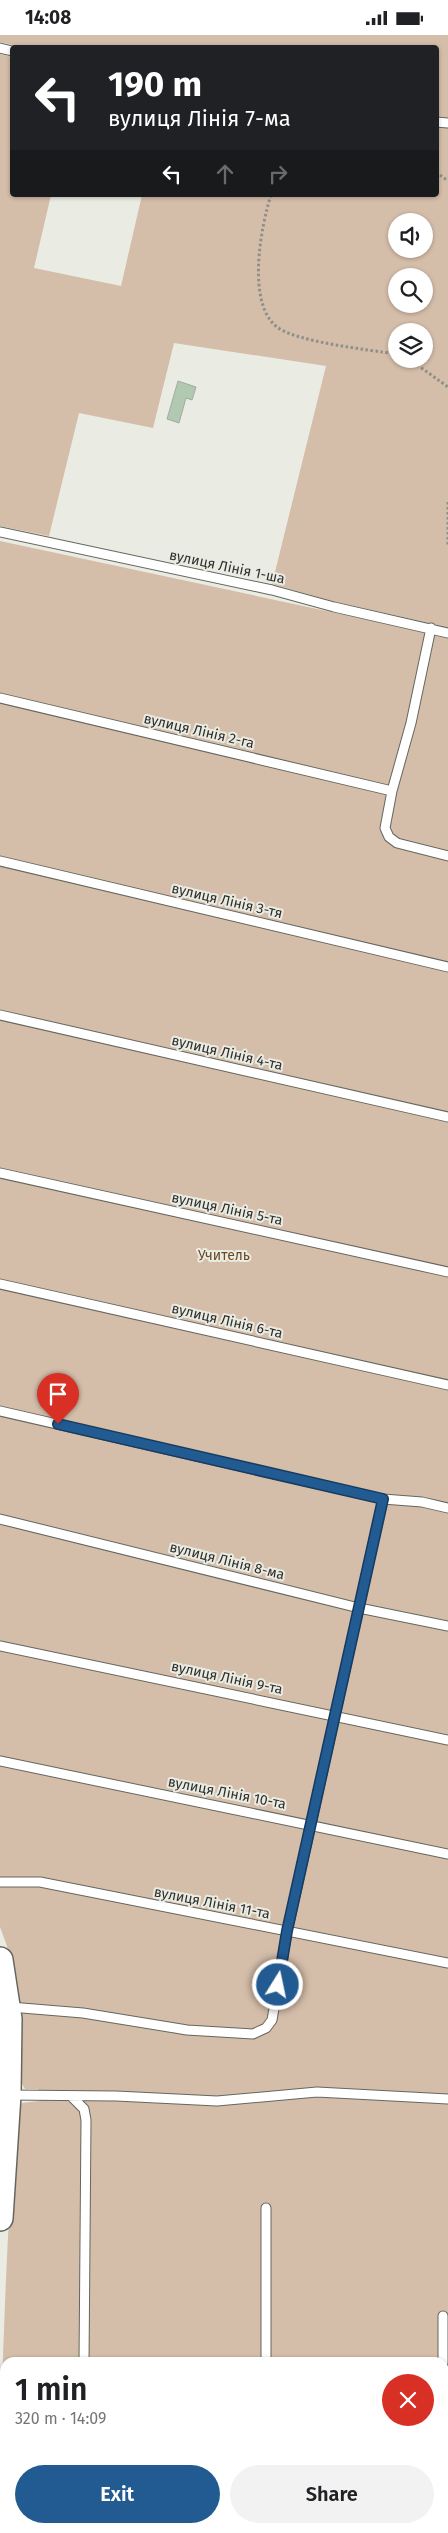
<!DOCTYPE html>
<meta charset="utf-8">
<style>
:root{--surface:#fff;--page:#f2f2f2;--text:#202124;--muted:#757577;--accent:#225b92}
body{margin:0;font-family:"Fira Sans",sans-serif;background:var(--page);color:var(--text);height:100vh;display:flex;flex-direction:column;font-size:19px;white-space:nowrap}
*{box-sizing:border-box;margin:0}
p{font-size:16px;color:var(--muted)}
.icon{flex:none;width:28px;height:28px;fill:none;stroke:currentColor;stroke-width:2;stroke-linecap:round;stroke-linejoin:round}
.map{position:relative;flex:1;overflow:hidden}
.panel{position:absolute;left:0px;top:2322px;width:449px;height:176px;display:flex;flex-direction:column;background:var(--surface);border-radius:15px 15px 0 0;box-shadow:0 1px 4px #0004}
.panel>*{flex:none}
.guide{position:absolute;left:10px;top:10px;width:429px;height:152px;border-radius:5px;box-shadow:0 1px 4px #0004;background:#202124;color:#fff;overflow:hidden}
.fabs{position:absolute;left:388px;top:178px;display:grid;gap:10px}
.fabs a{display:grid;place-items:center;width:45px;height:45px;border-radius:50%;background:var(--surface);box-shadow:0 1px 4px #0004;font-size:25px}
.pin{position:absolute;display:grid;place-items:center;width:42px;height:42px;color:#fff;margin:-51px -21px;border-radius:50% 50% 50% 0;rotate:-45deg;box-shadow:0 0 5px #0007}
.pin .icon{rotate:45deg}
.me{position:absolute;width:55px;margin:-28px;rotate:10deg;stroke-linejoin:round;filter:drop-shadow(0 0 4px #0008)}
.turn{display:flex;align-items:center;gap:18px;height:105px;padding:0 15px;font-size:22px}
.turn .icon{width:65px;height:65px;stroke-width:2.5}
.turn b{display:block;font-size:35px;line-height:42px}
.lanes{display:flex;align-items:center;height:48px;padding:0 15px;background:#0003;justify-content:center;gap:25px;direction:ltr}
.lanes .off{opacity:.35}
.round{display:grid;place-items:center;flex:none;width:52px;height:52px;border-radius:26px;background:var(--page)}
.overview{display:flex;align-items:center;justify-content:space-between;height:85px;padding:0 15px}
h1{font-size:30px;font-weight:600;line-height:38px}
.button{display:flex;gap:10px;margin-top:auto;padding:10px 15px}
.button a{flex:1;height:58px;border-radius:30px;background:var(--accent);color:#fff;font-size:20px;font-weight:600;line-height:58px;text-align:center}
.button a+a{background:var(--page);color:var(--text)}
.status{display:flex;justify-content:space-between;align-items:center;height:35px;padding:0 25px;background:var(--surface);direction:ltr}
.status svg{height:14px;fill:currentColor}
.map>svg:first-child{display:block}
</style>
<div class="status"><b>14:08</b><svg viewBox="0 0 49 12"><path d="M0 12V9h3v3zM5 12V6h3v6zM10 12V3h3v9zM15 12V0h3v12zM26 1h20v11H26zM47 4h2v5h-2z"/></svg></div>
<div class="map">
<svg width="448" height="2498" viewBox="0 0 448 2498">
<rect width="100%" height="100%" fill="#eaece3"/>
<path fill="#d4bda9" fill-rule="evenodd" d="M0,0H448V83H436V12H21L0,7Z
M0,19L12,22V160H51L34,233L121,251L142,160H436V92H448V592L335,567L272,549L326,331L174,308L153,393L79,378L49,501L0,491ZM396,186H424V214H396ZM396,241H424V269H396ZM396,296H424V324H396Z
M0,506L448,602V2498H0C0,2359 6,2220 15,2081L22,2068L39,2066L38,2054H25L19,2043L17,1976L7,1911L0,1892ZM5,2328H444V2494H5Z"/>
<path fill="#b1c9b0" stroke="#a3aaa3" d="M178,346L196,352L192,365L186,363L179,388L167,384Z"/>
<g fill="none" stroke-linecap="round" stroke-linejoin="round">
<defs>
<path id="lane" d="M0,13L12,16
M436,87L448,88
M0,497L272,555L334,572L448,598
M431,593L411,688L392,756L385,793L389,802L397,808L448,821
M0,663L392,756
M0,826L448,932
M0,980L448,1082
M0,1138L448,1237
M0,1249L448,1350
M0,1376L383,1464L422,1467L448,1473
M0,1484L359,1573L448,1591
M0,1611L448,1705
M0,1726L448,1819
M0,1847H40L448,1928
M10,1972L83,1978L187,1995L253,1999L266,1993L272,1985L287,1897L383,1464
M9,2060L116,2061L217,2066L317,2057L448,2064
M72,2062L84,2074L86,2085L84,2328
M266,2328V2173
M443,2328V2281
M87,2494V2498
M265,2498V2494
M442,2498V2494"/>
<path id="secondary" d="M0,1925L9,1984L8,2060L0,2183"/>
</defs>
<use href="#lane" stroke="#65675f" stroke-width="11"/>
<use href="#secondary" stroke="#65675f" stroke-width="28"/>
<path stroke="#8e8f89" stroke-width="3" stroke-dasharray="2.5 2.5" stroke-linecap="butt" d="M436,137L448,146
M271,160C261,191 246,268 277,292C296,307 370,315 396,319
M409,324L448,352
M448,467V510"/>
<use href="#lane" stroke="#fff" stroke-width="9"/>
<use href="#secondary" stroke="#fff" stroke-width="25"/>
</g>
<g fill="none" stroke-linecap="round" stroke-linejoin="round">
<defs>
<path id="route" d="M58,1389L383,1464L287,1896L278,1950"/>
</defs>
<use href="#route" stroke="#163b5f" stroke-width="12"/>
<use href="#route" stroke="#225b92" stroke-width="9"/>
</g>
<g text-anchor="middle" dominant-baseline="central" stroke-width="4" stroke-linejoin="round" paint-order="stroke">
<g font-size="14" fill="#2e2e2b" stroke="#eaece3">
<text transform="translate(227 532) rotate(12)">вулиця Лінія 1-ша</text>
<text transform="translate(199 696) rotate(13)">вулиця Лінія 2-га</text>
<text transform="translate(227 866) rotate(13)">вулиця Лінія 3-тя</text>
<text transform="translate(227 1018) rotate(13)">вулиця Лінія 4-та</text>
<text transform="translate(227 1174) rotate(12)">вулиця Лінія 5-та</text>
<text transform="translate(227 1286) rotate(13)">вулиця Лінія 6-та</text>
<text transform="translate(227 1526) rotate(14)">вулиця Лінія 8-ма</text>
<text transform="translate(227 1643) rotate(12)">вулиця Лінія 9-та</text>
<text transform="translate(227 1758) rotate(11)">вулиця Лінія 10-та</text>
<text transform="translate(212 1868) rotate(11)">вулиця Лінія 11-та</text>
</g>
<g font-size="14" fill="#6c4721" stroke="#eaece3">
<text x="224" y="1220">Учитель</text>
</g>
</g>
</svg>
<div class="fabs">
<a><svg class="icon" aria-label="sound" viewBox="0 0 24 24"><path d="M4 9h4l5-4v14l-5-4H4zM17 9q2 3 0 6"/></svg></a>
<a><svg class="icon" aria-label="search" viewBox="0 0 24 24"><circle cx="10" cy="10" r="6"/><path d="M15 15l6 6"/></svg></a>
<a><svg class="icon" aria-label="layers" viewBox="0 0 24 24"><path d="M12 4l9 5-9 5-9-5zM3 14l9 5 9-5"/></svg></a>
</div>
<div class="pin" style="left:58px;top:1389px;background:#d93025"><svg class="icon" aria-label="arrive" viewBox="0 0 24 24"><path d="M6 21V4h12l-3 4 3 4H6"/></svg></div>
<svg class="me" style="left:278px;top:1950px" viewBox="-20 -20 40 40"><circle r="17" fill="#225b92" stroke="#fff" stroke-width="3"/><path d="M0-11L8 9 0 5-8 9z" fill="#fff"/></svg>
<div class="guide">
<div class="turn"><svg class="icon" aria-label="left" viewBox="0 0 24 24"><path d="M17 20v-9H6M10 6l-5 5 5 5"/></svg><div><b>190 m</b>вулиця Лінія 7-ма</div></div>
<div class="lanes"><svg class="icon" aria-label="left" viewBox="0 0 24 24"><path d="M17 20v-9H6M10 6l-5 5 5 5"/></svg><svg class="icon off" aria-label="ahead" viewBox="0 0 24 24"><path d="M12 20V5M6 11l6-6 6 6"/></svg><svg class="icon off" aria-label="right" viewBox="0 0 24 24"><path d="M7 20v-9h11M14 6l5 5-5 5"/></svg></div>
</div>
<section class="panel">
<div class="overview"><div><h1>1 min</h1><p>320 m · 14:09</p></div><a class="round" style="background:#d93025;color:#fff"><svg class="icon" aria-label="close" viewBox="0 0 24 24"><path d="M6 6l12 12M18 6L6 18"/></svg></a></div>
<div class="button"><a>Exit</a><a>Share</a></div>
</section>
</div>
